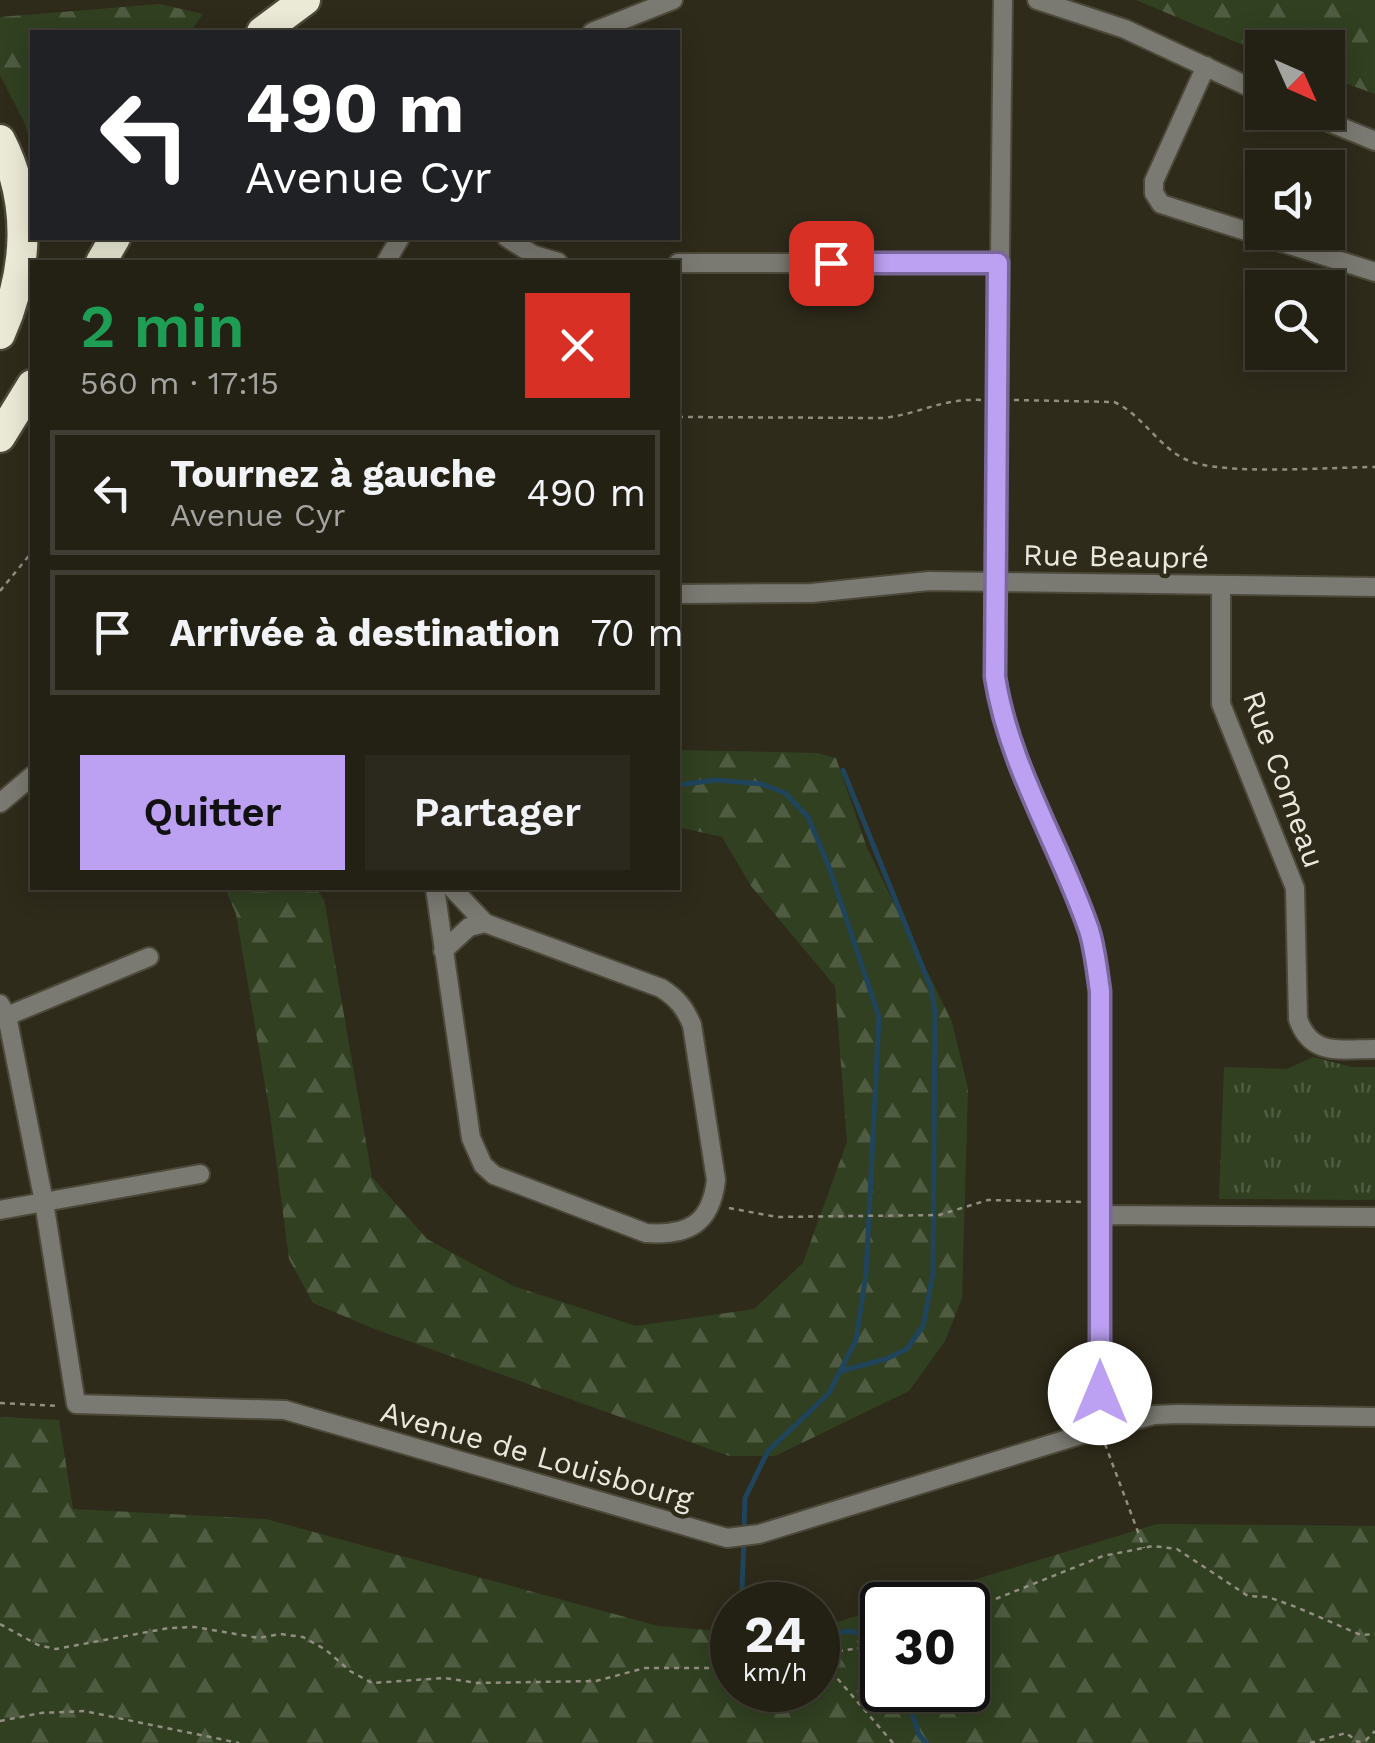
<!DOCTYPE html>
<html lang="fr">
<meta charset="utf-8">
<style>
:root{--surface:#232014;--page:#2b281d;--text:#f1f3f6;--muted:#a3a3a0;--line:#403e34;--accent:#bca0f2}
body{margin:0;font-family:"Work Sans",sans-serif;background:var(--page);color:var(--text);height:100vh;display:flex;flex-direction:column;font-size:38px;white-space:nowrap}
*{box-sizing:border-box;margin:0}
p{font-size:32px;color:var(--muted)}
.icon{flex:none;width:55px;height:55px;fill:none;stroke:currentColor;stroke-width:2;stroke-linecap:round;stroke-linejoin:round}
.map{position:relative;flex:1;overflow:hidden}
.panel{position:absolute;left:30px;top:260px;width:650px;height:630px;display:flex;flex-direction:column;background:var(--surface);border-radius:0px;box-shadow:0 5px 25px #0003,0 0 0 2px var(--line)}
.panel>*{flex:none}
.hud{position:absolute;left:30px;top:30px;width:650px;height:210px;border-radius:0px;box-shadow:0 5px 25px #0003,0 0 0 2px var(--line);background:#202124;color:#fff;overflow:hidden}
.needle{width:65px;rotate:135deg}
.tools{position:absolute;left:1245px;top:30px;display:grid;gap:20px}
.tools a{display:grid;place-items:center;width:100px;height:100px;border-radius:0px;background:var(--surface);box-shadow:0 5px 25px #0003,0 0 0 2px var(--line);font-size:50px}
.speed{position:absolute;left:710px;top:1582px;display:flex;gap:20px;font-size:50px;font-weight:700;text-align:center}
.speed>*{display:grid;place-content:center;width:130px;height:130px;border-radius:50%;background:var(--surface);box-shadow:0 5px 25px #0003,0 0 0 2px var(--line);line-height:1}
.speed small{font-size:25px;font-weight:400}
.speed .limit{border:5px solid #111;border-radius:15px;background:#fff;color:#111}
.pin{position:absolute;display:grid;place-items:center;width:85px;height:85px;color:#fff;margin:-42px;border-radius:20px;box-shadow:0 5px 15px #0006}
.me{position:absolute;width:110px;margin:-55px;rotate:0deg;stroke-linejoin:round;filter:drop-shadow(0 0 8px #0008)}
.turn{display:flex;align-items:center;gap:35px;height:210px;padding:0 50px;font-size:45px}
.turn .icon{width:130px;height:130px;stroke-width:2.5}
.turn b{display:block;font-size:70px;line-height:85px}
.round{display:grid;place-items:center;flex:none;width:105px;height:105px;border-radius:0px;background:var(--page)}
.head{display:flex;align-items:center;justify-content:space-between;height:170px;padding:0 50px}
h1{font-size:60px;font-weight:600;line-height:75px;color:#1e9e55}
.primary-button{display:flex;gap:20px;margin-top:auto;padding:20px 50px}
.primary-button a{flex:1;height:115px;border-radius:0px;background:var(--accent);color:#111;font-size:40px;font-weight:600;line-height:115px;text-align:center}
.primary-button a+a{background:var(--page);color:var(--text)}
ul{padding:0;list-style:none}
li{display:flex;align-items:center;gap:30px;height:125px;margin:0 20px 15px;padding:0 30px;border:5px solid var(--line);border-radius:0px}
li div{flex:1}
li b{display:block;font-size:38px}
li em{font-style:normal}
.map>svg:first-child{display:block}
</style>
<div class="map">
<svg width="1375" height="1743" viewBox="0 0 1375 1743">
<defs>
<pattern id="grass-tufts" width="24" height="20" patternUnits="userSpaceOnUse" patternTransform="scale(2.5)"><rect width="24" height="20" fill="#314021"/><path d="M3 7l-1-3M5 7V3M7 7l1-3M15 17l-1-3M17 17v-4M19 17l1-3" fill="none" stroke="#4f5c41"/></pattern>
<pattern id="forest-firs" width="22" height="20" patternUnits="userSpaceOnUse" patternTransform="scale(2.5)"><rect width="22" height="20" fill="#314021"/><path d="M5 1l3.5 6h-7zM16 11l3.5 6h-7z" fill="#4f5c41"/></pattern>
</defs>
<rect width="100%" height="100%" fill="#2f2b1b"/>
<path fill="url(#grass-tufts)" d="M1313,1057L1352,1067H1375V1200L1219,1199L1224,1067L1287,1069Z"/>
<path fill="url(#forest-firs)" d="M1136,0H1375V94L1328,77V48H1262V53Z
M160,4L203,14L190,32H32V147L25,124L0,75V17Z
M678,750L817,753L836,758L867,848L952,1022L968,1089L962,1298L945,1341L909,1391L775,1456H729L372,1328L313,1303L289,1259L270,1114L236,914L225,888H315L324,899L372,1177L427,1239L513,1286L636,1326L754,1309L803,1263L847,1142L835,986L751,886L722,837L678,827Z
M0,1417L59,1420L73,1509L266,1519L658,1626L732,1632V1690H818V1628L882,1608V1690H968V1605H892L1157,1524L1375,1526V1743H0Z"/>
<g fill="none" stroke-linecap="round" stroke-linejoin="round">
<path stroke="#20445b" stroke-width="5" d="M678,785L716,780L762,784L785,793L808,817L829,867L879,1017L866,1274L856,1340L829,1393L768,1451L745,1498L744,1529
M841,1371L886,1359L907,1349L923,1326L933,1273L935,1012L931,988L843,770
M744,1540L742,1589L745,1605
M818,1639L848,1631L866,1634L882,1658
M905,1690L919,1735L926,1743"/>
<defs>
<path id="street" d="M1003,0L995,677C1009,767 1060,845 1089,930C1095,949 1097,971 1100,991V1429
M1037,0L1125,29L1262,93
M592,32L673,0
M1206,66L1154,181V193L1161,204L1375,272
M1304,112L1375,141
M507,238L534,255L558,262
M386,262L400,238
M678,263H999
M1221,586V704L1295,888L1298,1019C1311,1057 1341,1049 1375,1049
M678,594L812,593L929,581L1375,587
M0,803L32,776
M435,888L471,1138L483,1165L494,1175L646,1233C688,1236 711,1224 716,1180L692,1025C685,1008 677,998 661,988L485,923L469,927L443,951
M452,888L485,923
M0,1004L7,1016L44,1202L76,1404L285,1410L727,1538L759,1534L1100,1429L1154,1415L1179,1414L1375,1417
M7,1016L149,957
M0,1210L200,1174
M1100,1215L1375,1217"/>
<path id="highway" d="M262,32L305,0
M0,140C32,202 28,271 0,334
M101,262L115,238
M0,437L32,385"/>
</defs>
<use href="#street" stroke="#4d493a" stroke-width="22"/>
<use href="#highway" stroke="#4d493a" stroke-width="35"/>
<path stroke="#918e81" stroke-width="2.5" stroke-dasharray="5 5" stroke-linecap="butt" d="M1014,400L1114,402C1143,415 1158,447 1187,460C1221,476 1332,467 1375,467
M678,417L883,418C920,414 942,398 981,400
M0,591L32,552
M729,1208L777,1217L939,1215L988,1200L1083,1202
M0,1403L58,1406
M1105,1444L1144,1548
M968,1610L1103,1556L1153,1546L1177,1549L1248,1596L1268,1597L1296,1607L1361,1635L1375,1634
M0,1624L38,1645L56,1649L169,1628L195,1627L259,1638L280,1634L303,1637L326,1650L350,1671L372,1683L444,1678L478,1683L596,1681L645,1668H732
M818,1654L882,1645
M818,1656L893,1743
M0,1721L41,1713L84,1711L239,1743
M1310,1743L1346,1733L1358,1742L1366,1740L1375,1731"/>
<use href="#street" stroke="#7a7a72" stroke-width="18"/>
<use href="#highway" stroke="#eaead6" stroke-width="30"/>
</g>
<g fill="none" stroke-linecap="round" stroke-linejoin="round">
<defs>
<path id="route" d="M831,263H998L995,677C1009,767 1060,845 1089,930C1095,949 1097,971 1100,991V1393"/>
</defs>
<use href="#route" stroke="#7a689d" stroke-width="25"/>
<use href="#route" stroke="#bca0f2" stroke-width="18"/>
</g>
<g text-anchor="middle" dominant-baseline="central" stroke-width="9" stroke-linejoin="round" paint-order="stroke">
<g font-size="30" fill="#eae7dd" stroke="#2f2b1b">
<text transform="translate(1116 556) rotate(1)">Rue Beaupré</text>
<text transform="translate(1284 779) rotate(70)">Rue Comeau</text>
<text transform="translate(537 1455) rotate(16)">Avenue de Louisbourg</text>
</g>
</g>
</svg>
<div class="tools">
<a><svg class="needle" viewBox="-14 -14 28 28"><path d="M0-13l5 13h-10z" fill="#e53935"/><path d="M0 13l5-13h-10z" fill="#a3a3a0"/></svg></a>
<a><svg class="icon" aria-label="sound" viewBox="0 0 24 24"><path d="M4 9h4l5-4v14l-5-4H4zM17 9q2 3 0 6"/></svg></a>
<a><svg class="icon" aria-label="search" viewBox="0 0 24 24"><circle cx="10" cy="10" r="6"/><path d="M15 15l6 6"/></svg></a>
</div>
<div class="speed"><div>24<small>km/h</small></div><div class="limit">30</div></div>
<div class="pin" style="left:831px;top:263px;background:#d93025"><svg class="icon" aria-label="arrive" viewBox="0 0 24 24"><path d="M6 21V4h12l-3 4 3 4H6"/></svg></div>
<svg class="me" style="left:1100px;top:1393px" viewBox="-20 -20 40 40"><circle r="19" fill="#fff"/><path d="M0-13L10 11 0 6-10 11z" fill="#bca0f2"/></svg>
<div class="hud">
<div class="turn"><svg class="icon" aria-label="left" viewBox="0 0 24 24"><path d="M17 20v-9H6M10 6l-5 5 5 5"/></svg><div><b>490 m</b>Avenue Cyr</div></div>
</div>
<section class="panel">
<div class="head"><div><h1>2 min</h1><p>560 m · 17:15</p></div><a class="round" style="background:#d93025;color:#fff"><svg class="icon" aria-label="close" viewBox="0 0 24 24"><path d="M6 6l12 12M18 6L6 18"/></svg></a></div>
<ul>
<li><svg class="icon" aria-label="left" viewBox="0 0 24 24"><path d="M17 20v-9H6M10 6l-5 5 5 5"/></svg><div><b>Tournez à gauche</b><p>Avenue Cyr</p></div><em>490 m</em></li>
<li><svg class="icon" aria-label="arrive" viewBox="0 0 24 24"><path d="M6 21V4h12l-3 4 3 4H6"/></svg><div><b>Arrivée à destination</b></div><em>70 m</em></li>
</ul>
<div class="primary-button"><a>Quitter</a><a>Partager</a></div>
</section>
</div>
